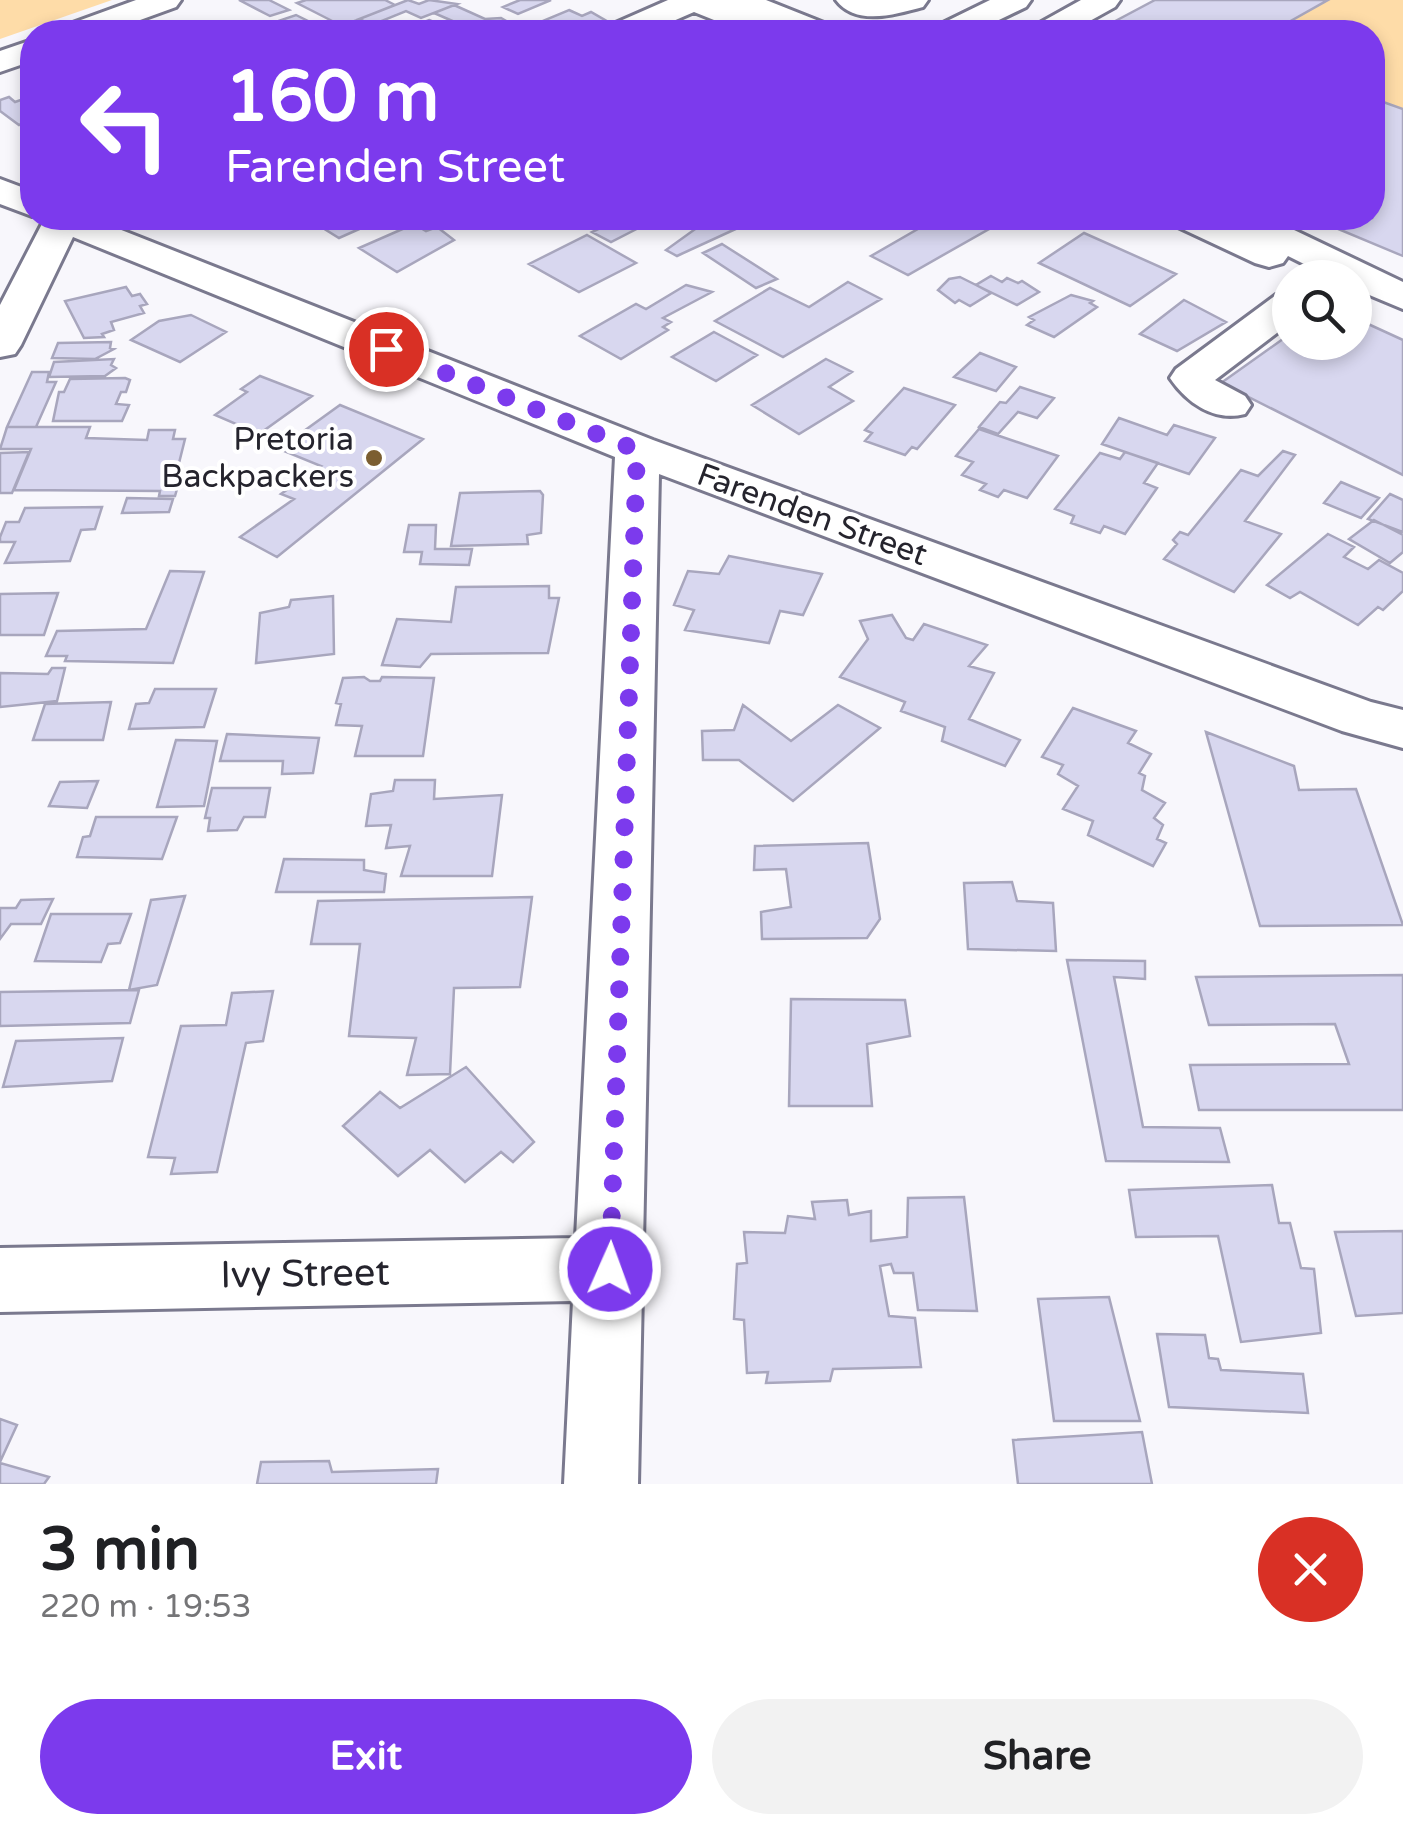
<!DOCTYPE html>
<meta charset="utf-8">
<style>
:root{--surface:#fff;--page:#f2f2f2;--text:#202124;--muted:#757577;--accent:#7c3aed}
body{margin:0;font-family:"Varela Round",sans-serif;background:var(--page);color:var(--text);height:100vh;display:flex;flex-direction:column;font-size:38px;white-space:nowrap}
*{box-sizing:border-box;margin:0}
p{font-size:32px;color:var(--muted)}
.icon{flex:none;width:55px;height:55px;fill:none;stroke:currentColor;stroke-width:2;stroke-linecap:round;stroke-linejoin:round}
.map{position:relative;height:1484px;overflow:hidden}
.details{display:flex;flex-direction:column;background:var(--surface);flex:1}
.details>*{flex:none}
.guide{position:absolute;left:20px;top:20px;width:1365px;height:210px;border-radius:40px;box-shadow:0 5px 15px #0003;background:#7c3aed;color:#fff;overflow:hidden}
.buttons{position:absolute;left:1272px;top:260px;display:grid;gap:20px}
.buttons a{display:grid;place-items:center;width:100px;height:100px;border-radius:50%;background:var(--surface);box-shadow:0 5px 15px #0003;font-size:50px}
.pin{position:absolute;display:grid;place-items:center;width:85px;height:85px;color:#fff;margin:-42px;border:5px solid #fff;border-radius:50%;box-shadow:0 2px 10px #0007}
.me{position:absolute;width:110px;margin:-55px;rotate:2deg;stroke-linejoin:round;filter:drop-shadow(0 0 8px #0008)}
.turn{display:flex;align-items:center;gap:35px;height:210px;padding:0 40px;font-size:45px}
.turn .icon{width:130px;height:130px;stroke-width:2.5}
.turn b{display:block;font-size:70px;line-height:85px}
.round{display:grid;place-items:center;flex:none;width:105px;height:105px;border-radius:52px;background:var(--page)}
.headline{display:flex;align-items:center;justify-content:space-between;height:170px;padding:0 40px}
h1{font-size:60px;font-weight:700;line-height:75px}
.action{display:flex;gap:20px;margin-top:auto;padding:20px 40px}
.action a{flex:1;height:115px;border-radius:60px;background:var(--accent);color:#fff;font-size:40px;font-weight:700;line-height:115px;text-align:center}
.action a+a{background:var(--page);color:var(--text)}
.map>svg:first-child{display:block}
</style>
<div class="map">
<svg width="1403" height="1484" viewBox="0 0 1403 1484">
<rect width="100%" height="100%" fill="#f8f7fc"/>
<path fill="#fedca8" d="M0,0H112L0,39Z
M1155,0H1403V256L1312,218H1372V32H1105L1106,26Z"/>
<path fill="#d8d7ef" stroke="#a8a6bd" stroke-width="2.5" d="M239,0H269L289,10L270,16Z
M306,0H385L395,5L342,26L297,3Z
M408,0L419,4L429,0L457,4L421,18L406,11L372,25L359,19Z
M520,0H551L518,14L503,7Z
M1155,0H1328L1271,32H1105L1106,26Z
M454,5L485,19L501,18L513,25L495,32H463L471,29L434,13Z
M569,10L582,16L591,12L617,27L603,32H547L533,25Z
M296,15L324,29L314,32H241L235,29L246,24L255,29Z
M429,20L457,32H399Z
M32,96V120L19,125L0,111V100L9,97L15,102Z
M1372,98L1403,109V256L1312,218H1372Z
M315,218H384L339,238L310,220Z
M621,218H658L611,242L592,232Z
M705,218L753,221L677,256L666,250L698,227L711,228L698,221Z
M937,218H967L989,229L908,275L871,256Z
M414,224L426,231L437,227L454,240L397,272L359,248Z
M1084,233L1176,274L1130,306L1039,263Z
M587,235L636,263L579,292L529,264Z
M722,244L777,279L756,288L703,253Z
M991,276L1002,282L1007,278L1018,283L1022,281L1039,292L1017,305L976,285Z
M960,277L976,285L991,293L970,306L959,300L955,303L938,290L949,279Z
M848,282L881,299L783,357L715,321L770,288L809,307Z
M686,285L712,292L663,318L671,322L663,327L668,330L621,359L580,336L636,304L646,309Z
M126,287L132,296L140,294L147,304L140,306L144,313L111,322L114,330L102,334L104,337L84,338L65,301Z
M1071,295L1093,301L1090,303L1097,307L1054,337L1027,325L1034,320L1029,317Z
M1184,300L1226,322L1177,351L1140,334Z
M191,315L226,332L180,362L131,340L159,321Z
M1355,318L1403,340V475L1221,383L1290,334V342H1355Z
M714,332L757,355L716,381L672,357Z
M111,342L110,348L114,349L95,359L52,358L58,343Z
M980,353L1016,367L996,391L954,377Z
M114,359L111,365L116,368L105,376L49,377L54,362Z
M826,359L852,372L829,387L853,401L799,434L752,405Z
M32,372H49L47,382H56L36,427H7Z
M260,376L312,396L259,434L215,415L247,392L241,389Z
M125,378L130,380L126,392H121L116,404L129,405L122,421H53L59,392H64L70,379Z
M1020,387L1054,398L1037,418L1018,412L998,434L979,427L1000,402L1006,403Z
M904,388L955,405L917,449L912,447L905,455L865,441L872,433L865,430Z
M340,405L423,439L277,557L240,537L294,499L281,494L321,466L279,449Z
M1119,418L1167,435L1174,425L1215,438L1189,474L1102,444Z
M7,427H90L86,438L147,440L149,430H175L173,439H185L179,463H170L166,475H181L175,496H159L160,491L14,490L31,449H0Z
M979,429L1058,456L1027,498L1004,490L998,497L980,490L986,484L962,475L973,462L956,456Z
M1283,451L1295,455L1245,521L1281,534L1234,592L1164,559L1177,544L1173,540L1180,532L1188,535L1241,470L1258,476Z
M29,452L12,493H0V453Z
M1125,452L1158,463L1144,483L1157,488L1125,534L1104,526L1100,533L1071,523L1074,516L1055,509L1100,453L1120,459Z
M1341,482L1379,498L1361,518L1324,503Z
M540,491L543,495L541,533L527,535L528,544L451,546L460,493Z
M1390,494L1403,500V532L1368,519Z
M127,498L173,499L169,512L122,513Z
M102,507L95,529L81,530L70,561L5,563L15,542H0V537L6,522H19L25,508Z
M1374,520L1403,535V552L1390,563L1349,539Z
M409,525H436L435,549H472L469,565L420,564L422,552H404Z
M1328,534L1354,547L1344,557L1368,569L1379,560L1403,573V591L1383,610L1378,607L1358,625L1300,592L1290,598L1267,585Z
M729,556L822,574L803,615L780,611L769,643L685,630L694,610L674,605L688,571L719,574Z
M170,571L204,572L173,663L65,661L67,656H46L57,631L146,629Z
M549,586V598H559L548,653L431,654L420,667L382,665L397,619L451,622L456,587Z
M58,593L44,635H0V594Z
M333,596L334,654L256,663L260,613L289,607L291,600Z
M892,615L906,638L913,640L924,624L987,645L969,666L994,673L969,719L1020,740L1005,766L942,741L945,727L901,711L905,702L840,677L868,639L860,621Z
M52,668H65L57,701L0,707V673L48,674Z
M364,677L370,681H380L382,677L434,678L423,756H355L362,726L336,725L341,704L336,703L343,678Z
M155,689H216L204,727L129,729L136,704L149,703Z
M111,702L103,740H33L45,704Z
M743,705L791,741L838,705L880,728L793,801L739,760H703L702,731L734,730Z
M1073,708L1136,731L1128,743L1151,754L1139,773L1145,776L1142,790L1165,803L1154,818L1163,825L1157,839L1166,843L1153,866L1088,835L1093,821L1063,809L1078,786L1058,774L1063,765L1042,757Z
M1206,732L1294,766L1299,790L1356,789L1403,925L1260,926Z
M227,734L319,738L313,773L282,774L283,761H220Z
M176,740L217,741L204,806L157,807Z
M395,780H435L434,799L502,795L492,876H401L410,846L386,848L391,825L366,826L371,794L393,791Z
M98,781L87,808L49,806L60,782Z
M212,788H270L265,817H244L237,830L208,831L210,818H205Z
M96,817H177L162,859L77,857L83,837L90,836Z
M868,843L880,919L867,938L762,939L761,912L791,907L786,869L754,870L755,846Z
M284,859L364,860V870L386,874L384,892H276Z
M1012,882L1017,901L1053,903L1056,951L968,949L964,883Z
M185,896L157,985L129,990L151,900Z
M532,897L520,987L454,988L450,1074L407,1075L416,1038L349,1036L360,944H311L318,901Z
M53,899L41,924H11L0,939V908H16L21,900Z
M51,914H131L120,943L108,944L101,962L35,961Z
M1067,960L1145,961V979L1114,977L1143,1127L1220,1128L1229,1162L1106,1161Z
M1403,975V1110H1199L1190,1065L1349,1064L1335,1024L1209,1025L1196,977Z
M139,990L130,1023L0,1026V992Z
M273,991L263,1041L246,1043L217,1172L171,1174L175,1158L148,1157L181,1026L226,1025L232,993Z
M791,999L905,1000L910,1036L867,1044L872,1106H789Z
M123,1038L112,1081L3,1087L16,1041Z
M466,1067L534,1142L513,1162L501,1152L465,1182L430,1150L398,1176L343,1126L380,1092L400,1108Z
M1272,1185L1279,1223H1290L1301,1268L1314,1269L1321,1333L1241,1342L1218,1236L1136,1237L1129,1190Z
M964,1197L977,1311L918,1310L913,1273H894L891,1264L880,1266L889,1316L915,1318L921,1367L833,1369L830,1381L766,1383L768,1372L747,1373L744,1320L734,1319L737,1264L747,1263L744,1232L785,1233L788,1216L815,1219L812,1202L847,1200L849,1215L871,1211V1241L907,1237L908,1198Z
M1403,1231V1313L1356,1316L1335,1232Z
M1109,1297L1140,1421H1054L1038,1299Z
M1157,1334L1205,1335L1209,1358L1218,1359L1221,1370L1303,1374L1308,1413L1169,1407Z
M0,1419L17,1425L0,1462Z
M1142,1432L1152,1484H1018L1013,1440Z
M329,1461L332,1472L438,1469L436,1484H257L261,1462Z
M0,1463L49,1477L44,1484H0Z"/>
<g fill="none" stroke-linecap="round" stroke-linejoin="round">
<defs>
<path id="minor" d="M136,0H181L176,7L107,32H62L67,25Z
M668,0H766L829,25L834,32H744L694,12L648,32H606L611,25Z
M836,0H928L923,7C896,14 856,27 836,0Z
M990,0H1031L1026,7L974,32H934L939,25Z
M1081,0H1120L1115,7L1070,32H1031L1036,25Z
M32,40V61L0,72V51Z
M0,179L32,191V216L0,204Z
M40,218H91L653,440L1371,702L1403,710V748L1342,731L659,474L638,1484H564L573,1301L0,1312V1248L576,1238L615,457L73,237L21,345L15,354L0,357V305L43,222Z
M1170,218H1269L1403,282V309L1355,289V278H1332L1288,256L1283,263L1269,267L1255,263L1176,226Z
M1290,292V323L1215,380L1245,396L1251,405L1245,414C1214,422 1187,403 1170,378L1176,369L1276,295Z"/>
</defs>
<use href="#minor" stroke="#7a798e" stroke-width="6"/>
<use href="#minor" fill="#fff" fill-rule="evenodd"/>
</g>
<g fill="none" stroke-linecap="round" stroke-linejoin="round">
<path stroke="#7c3aed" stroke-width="18" stroke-dasharray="0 32.4" d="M386,349L637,450L610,1269"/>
</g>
<circle fill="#7b5e31" stroke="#fff" stroke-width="4" cx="374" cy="458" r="10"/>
<g text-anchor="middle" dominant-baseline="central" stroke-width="8" stroke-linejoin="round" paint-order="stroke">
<g font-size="32" fill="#25242d" stroke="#fff" text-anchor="end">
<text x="354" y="440">Pretoria<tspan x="354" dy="37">Backpackers</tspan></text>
</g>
<g font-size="32" fill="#25242d" stroke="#fff">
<text transform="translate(812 515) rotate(20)">Farenden Street</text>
</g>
<g font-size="38" fill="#25242d" stroke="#fff">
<text transform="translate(305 1274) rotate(-1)">Ivy Street</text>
</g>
</g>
</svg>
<div class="buttons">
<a><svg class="icon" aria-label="search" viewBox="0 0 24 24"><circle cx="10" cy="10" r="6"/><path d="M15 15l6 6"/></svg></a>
</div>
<div class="pin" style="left:386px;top:349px;background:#d93025"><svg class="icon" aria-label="arrive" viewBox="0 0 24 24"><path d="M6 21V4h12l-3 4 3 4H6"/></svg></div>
<svg class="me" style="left:610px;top:1269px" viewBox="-20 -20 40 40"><circle r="17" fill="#7c3aed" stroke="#fff" stroke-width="3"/><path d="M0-11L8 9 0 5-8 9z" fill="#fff"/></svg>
<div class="guide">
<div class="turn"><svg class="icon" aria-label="left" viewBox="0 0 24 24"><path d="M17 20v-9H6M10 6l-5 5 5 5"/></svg><div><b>160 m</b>Farenden Street</div></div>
</div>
</div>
<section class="details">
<div class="headline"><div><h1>3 min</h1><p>220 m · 19:53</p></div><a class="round" style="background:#d93025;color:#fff"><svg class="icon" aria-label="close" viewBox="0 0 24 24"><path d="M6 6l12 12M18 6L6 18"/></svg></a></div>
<div class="action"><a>Exit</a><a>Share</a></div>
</section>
